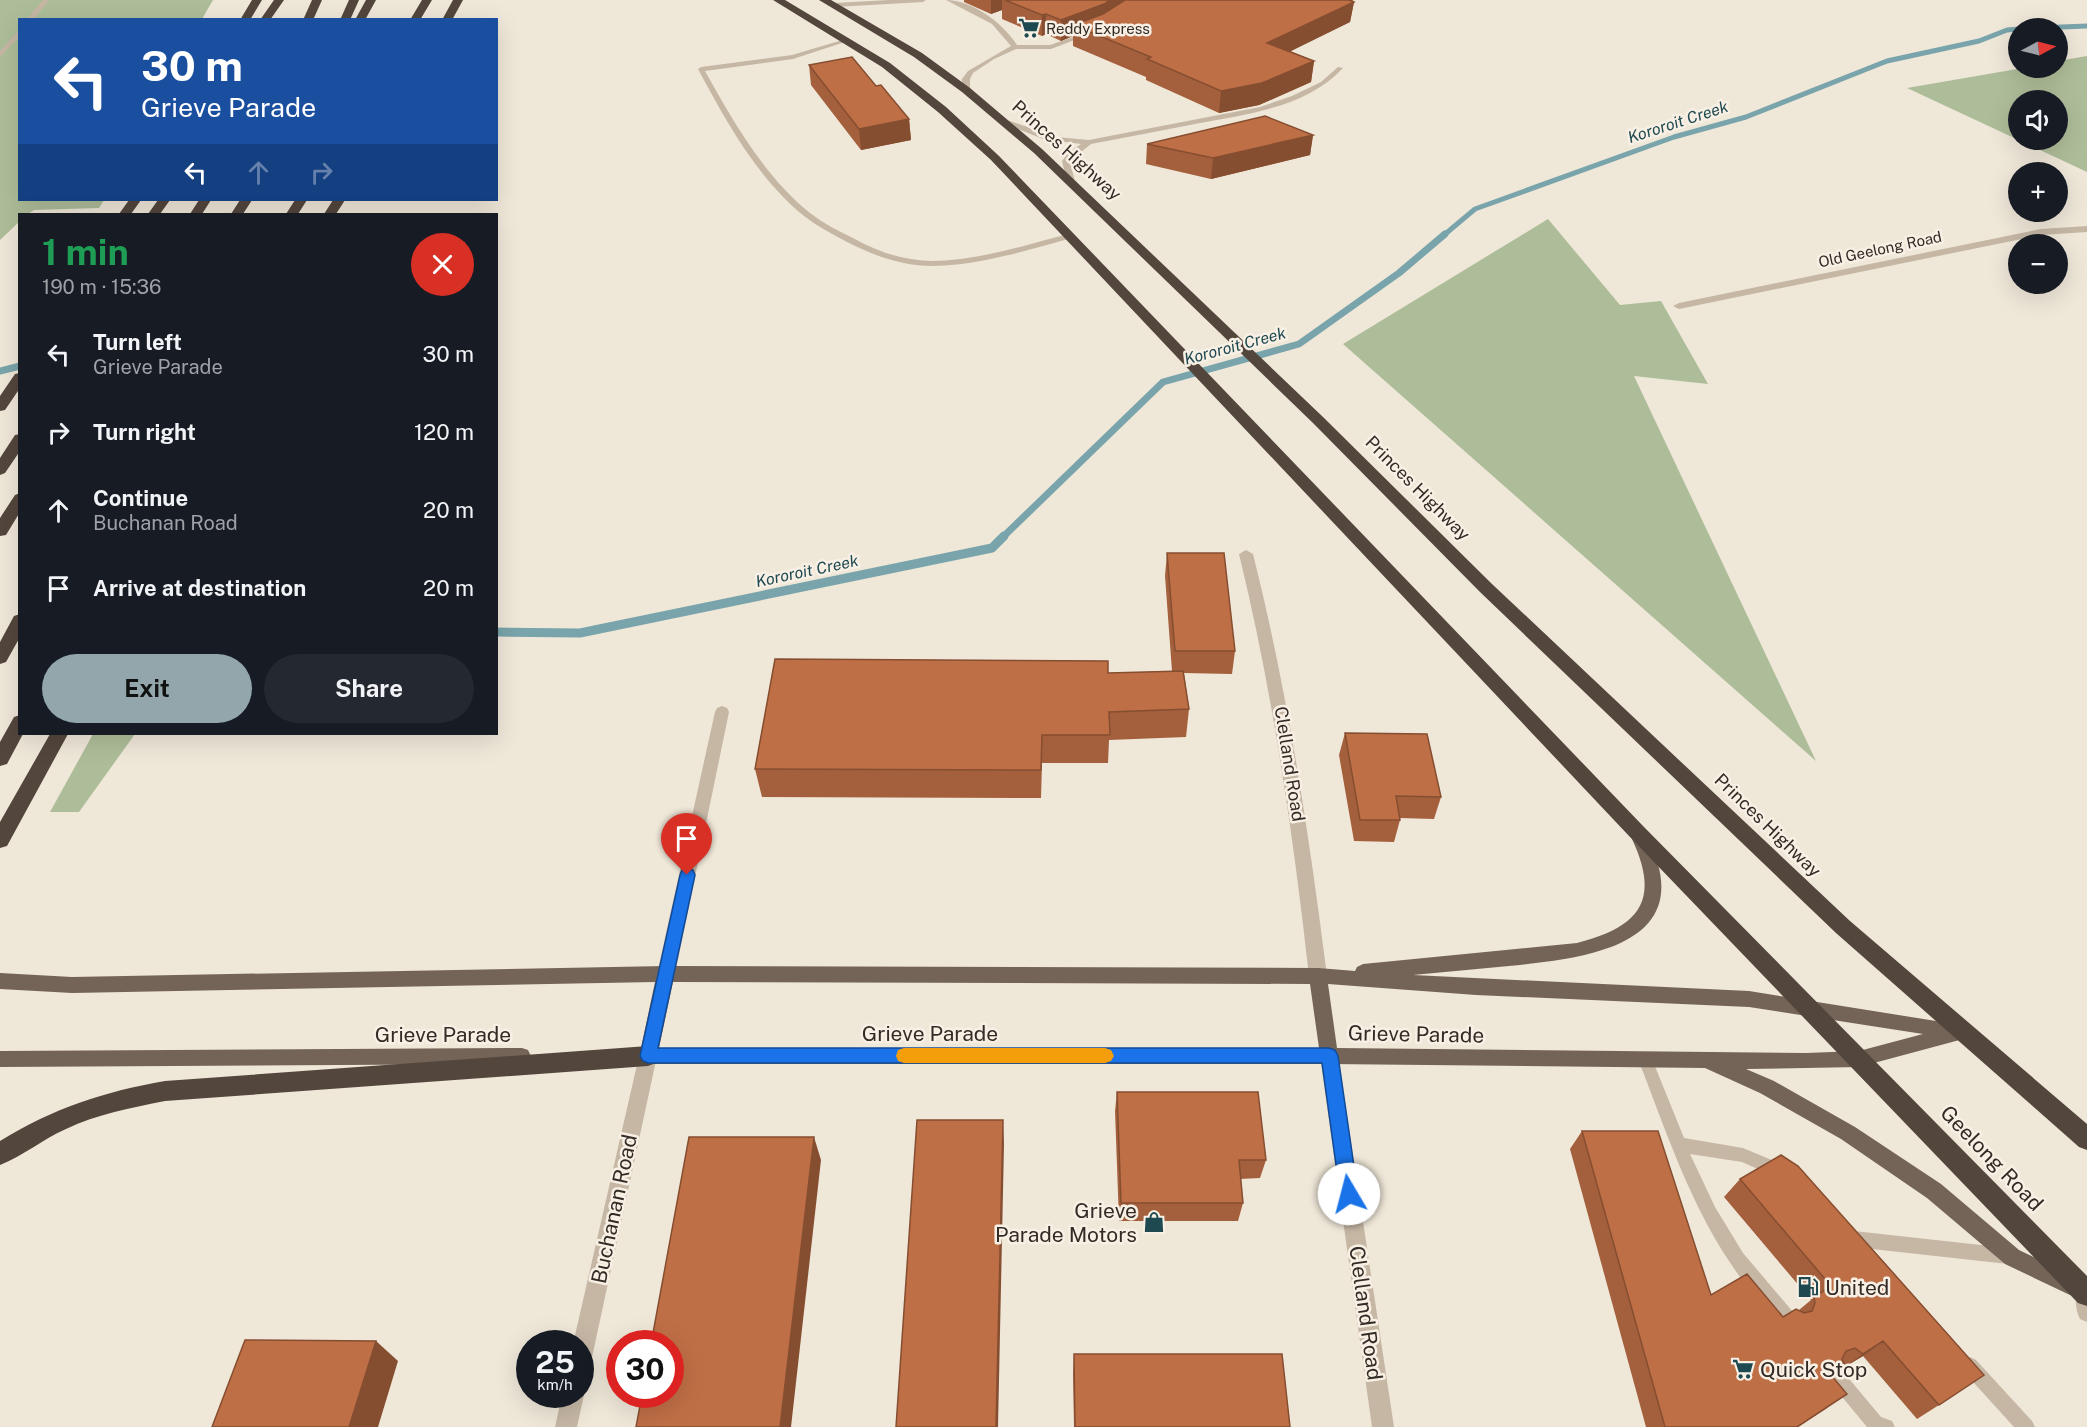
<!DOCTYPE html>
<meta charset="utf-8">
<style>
:root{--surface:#171b24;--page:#242831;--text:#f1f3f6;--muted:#9ea1a6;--accent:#92a6ac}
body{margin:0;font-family:"Public Sans",sans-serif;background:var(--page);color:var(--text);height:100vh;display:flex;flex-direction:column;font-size:22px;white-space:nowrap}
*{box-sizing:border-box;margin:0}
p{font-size:20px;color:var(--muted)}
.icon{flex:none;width:33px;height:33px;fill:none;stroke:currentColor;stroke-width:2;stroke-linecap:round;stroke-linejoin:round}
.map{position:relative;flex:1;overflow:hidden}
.side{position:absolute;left:18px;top:213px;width:480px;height:522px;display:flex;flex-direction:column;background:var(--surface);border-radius:0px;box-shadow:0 6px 24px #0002}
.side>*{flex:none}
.guide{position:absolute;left:18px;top:18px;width:480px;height:183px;border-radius:0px;box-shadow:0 6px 24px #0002;background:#1a4fa0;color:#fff;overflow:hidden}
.needle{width:39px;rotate:83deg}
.tools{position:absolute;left:2008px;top:18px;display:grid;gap:12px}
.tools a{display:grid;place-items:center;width:60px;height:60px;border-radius:50%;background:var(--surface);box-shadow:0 6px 24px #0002;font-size:30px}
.speed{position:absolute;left:516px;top:1330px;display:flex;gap:12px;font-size:30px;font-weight:700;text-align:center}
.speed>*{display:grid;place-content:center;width:78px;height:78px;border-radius:50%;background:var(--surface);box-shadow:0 6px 24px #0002;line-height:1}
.speed small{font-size:15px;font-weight:400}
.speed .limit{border:9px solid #d22;background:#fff;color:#111}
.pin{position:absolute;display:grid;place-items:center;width:51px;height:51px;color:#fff;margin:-62px -26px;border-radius:50% 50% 50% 0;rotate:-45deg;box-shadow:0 0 6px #0007}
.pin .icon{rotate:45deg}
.me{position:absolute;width:66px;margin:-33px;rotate:352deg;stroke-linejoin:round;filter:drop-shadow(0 0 4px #0008)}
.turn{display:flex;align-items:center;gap:21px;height:126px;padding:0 24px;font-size:27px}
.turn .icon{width:78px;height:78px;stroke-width:2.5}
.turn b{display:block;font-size:42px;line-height:51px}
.lanes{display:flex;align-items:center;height:57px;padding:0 24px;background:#0003;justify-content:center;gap:30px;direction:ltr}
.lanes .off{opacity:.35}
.round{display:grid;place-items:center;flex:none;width:63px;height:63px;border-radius:32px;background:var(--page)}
.overview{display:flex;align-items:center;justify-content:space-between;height:102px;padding:0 24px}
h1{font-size:36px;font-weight:700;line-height:45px;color:#1e9e55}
.primary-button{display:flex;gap:12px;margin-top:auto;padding:12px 24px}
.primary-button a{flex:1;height:69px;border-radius:36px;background:var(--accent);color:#111;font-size:24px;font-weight:700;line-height:69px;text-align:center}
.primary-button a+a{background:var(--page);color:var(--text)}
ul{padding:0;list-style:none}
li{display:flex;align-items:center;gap:18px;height:78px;padding:0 24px}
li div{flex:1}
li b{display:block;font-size:22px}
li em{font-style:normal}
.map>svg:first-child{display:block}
</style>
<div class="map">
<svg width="2087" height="1427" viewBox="0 0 2087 1427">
<rect width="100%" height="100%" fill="#efe7d8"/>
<path fill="#aebd99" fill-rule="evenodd" d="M0,0H213L202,19L20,20V200H104L99,208L34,210L28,214H20L19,222L0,240Z
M2087,56V172L1907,88L2023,68H2058V61ZM2019,100H2058V140H2019Z
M1548,219L1620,305L1661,301L1708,384L1634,376L1816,761L1343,344Z
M93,734H135L79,812H50Z"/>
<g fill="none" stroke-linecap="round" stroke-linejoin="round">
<path stroke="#79a4ab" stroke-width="5" d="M2036,28L2087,26
M1444,235L1475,209L1674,137L1746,117L1887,61L1979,41L2007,30L2019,29"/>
<path stroke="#79a4ab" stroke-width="7" d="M0,371L20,366
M1003,537L1163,382L1299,344L1399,273L1445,234"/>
<path stroke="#79a4ab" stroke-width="9" d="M496,632L580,633L992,548L1004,536"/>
<path fill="#c6b7a5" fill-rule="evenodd" d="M43,0H49L33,20H26Z
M889,0H926L923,2L835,7L832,5L835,3Z
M946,0C972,0 1003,23 1017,45H1050L1085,33L1090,34L1051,49H1016L994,59L973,73L970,79V90L966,92L962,90V79L968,71L1011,46L992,24Z
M20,29V36L0,57V51Z
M846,39L851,40L793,59L705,71C733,121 764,176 810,213C823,223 838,231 853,238C878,252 902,260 931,261C978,261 1024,245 1069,234L1073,236L1072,238C1027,250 981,265 934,266C902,266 875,256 847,242C832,234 817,226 804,216C757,178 726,121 698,69L701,67L792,55Z
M1338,67L1343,68C1306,108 1247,114 1195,124C1161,131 1126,137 1091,144L1070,161L1075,182L1071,184L1067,182L1062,161L1068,153L1081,144L1043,139L1000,122L1007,120L1056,137L1089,140L1260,107L1292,96L1321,82Z
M1645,1052L1650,1054L1652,1059L1684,1138L1743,1148L1786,1166L1788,1171L1786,1176L1780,1179L1742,1162L1690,1154L1715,1207L1743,1253L1793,1312L1795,1318L1793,1324L1787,1326L1781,1324C1764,1305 1745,1286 1731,1264C1689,1202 1665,1128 1638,1059L1640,1054Z
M1854,1231L2008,1248L2014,1250L2016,1256L2014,1262L2008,1264L1854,1247L1848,1245L1846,1239L1848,1233Z
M1970,1357L1976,1360L2032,1421L2035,1427H2014L1964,1372L1961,1366L1964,1360Z
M1834,1365L1840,1368L1881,1417L1892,1421L1895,1427H1867L1828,1380L1825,1374L1828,1368Z"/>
<path fill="#c6b7a5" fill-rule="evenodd" d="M2087,226V232L2041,235L1679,309L1673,306L1679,303L2041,229Z
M1246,550L1253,554C1288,693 1309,834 1327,976L1324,981L1318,984L1312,981L1309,976C1293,834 1273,693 1239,554Z
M722,706L727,708L729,712L675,974L672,979L666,982L660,979L657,974L715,712L717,708Z
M648,1048L654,1050L657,1056L591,1362L588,1370L580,1372V1344H573L639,1056L642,1050Z
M1329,1048L1335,1050L1338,1056L1394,1427H1372L1320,1056L1323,1050Z
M2086,1283H2087V1322L2080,1319C2075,1309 2074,1296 2079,1286Z
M580,1387L584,1395L577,1427H555L562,1395H580Z"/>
<path fill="#746457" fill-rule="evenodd" d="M1640,832L1646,834C1703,945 1589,958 1509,966C1477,969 1445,972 1413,975L1749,991L1967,1026L1970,1032L1967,1038L1859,1067L1746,1069L1774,1081L1855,1127L1941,1184L2019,1250L2077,1278L2080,1285L2077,1292L2070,1295L2005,1264L1927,1198L1841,1139L1760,1093L1705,1068L1329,1064H639L633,1062L630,1056L633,1050L641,1048L655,982L72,993L0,989V973L72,977L666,966L1318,968L1355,971L1357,967L1363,964L1577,943C1639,927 1661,901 1632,839L1634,834ZM673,982L1310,984L1319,1048H659ZM1328,984L1476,995L1749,1007L1923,1034L1859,1051L1806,1053L1337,1048Z
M522,1048L528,1050L531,1056L528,1062L522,1064L0,1067V1051Z"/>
<path fill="#53463d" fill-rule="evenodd" d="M252,0H262L250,20H240Z
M274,0H284L270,20H260Z
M312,0H322L313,20H303Z
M349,0H359L350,20H340Z
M366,0H376L365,20H355Z
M422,0H432L420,20H410Z
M453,0H463L452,20H442Z
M773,0H785L890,63L946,107L999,156L1644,827L2087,1276V1306L2078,1303L1630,837L991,160L938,112L882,67Z
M819,0H831L922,53L970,88L1042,149L1323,417L1492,584L1850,921L2087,1124V1150L2079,1147L1836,933L1480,592L1313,423L1034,153L962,92L914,57Z
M129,200H141L131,214H119Z
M158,200H170L160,214H148Z
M199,200H211L202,214H190Z
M240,200H252L243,214H231Z
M295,200H307L298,214H286Z
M333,200H345L336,214H324Z
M20,373V388L5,410L0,411V396L15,374Z
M20,434V451L5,473L0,475V458L15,435Z
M20,493V512L6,535L0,536V518L15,495Z
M20,614V637L6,662L0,664V642L14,616Z
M20,715V734H23L7,764L0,766V742L14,717Z
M50,734H68L7,846L0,848V822Z
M648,1046L656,1049L659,1056L656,1063L648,1066L165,1101C131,1108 97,1114 66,1129C43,1139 23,1156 0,1165V1141C51,1109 106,1091 165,1081Z"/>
</g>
<path fill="#a45f3c" d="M964,0H1354L1352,1L1354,2L1350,22L1290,51L1314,61L1311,82L1259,105L1219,113L1146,80V77L1073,46V36L1061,41L1046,34L1042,36L1002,19V10L991,14L964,2Z
M809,65L876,86L909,119L911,140L861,150L811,85Z
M1313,135L1310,155L1211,179L1146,164L1147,144Z
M1167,553L1235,651L1232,674L1184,673L1189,709L1186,737L1109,740L1108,763H1042L1041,798L762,797L755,769L1108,673L1172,671L1165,576Z
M1345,733L1441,797L1434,819L1400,818V820L1394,842L1354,841L1339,755Z
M1117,1092L1266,1160L1260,1178L1240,1179L1243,1203L1238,1221H1119L1115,1111Z
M1582,1131L1711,1295L1783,1317L1799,1310L1811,1300L1724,1197L1740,1179L1781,1155L1939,1405L1917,1419L1863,1356L1843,1368H1842L1832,1375L1827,1408L1798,1427H1646L1570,1149Z
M1074,1354L1290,1427H1074L1073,1373Z"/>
<path fill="#864e31" d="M991,0H1002V10L991,14Z
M1110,0H1129L1128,6L1073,25V36L1061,41V20Z
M1354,2L1350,22L1265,64L1267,43Z
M1046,14V34L1042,36V15Z
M1314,61L1311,82L1259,105L1219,113L1221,91Z
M909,119L911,140L861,150L859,129Z
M1313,135L1310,155L1211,179L1213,158Z
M1003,1120L1004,1144L998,1427H996Z
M814,1137L821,1160L791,1427H780Z
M376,1341L398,1361L378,1427H349Z
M1883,1341L1863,1356L1843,1368L1863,1354Z"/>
<path fill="#bf6f46" stroke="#864e31" stroke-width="1.5" d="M1005,0H1110L1104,4L1061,20L1046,14L1042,15Z
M1125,0H1349L1354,2L1267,43L1314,61L1262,83L1221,91L1147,59L1151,57L1073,25L1103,14Z
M852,57L876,86L881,85L909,119L859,129L809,65Z
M1265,116L1313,135L1213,158L1147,144Z
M1167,553H1224L1235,651H1175Z
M775,659L1108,661V673L1183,671L1189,709L1109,712L1110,735H1042L1041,770L755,769Z
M1345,733L1427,734L1441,797L1396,796L1400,820H1360Z
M1117,1092H1258L1266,1160H1239L1243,1203H1121Z
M917,1120H1003L996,1427H896Z
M1582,1131H1658L1711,1295L1747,1274L1783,1317L1796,1309L1804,1313L1812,1311L1815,1303L1814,1297L1831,1286L1740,1179L1781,1155L1798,1166L1984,1375L1939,1405L1883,1341L1863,1354L1855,1348L1846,1351L1842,1359L1845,1366L1831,1375L1847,1394L1797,1427H1665Z
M689,1137H814L780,1427H636L642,1395H670V1344H651Z
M245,1340L376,1341L349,1427H212Z
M1074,1354H1282L1290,1427H1075Z"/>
<path fill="#1a73e8" stroke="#114b97" stroke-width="1.5" d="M687,869L693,870L695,875L658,1048H1329L1335,1050L1338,1056L1358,1194L1356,1200L1349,1202L1343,1200L1340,1194L1322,1063H648L643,1061L640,1056L680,875L682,870Z"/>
<path fill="#f59e0b" d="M904,1048H1105L1111,1050L1114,1056L1111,1061L1105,1063H904L898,1061L896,1056L898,1050Z"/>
<defs>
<symbol id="supermarket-bare" viewBox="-9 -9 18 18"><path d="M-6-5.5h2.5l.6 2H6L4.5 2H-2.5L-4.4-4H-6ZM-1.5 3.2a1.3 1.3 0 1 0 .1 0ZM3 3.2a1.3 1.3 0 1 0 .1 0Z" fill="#1e4951" stroke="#f8f0e4" stroke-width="2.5" paint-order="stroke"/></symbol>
<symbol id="shop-bare" viewBox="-9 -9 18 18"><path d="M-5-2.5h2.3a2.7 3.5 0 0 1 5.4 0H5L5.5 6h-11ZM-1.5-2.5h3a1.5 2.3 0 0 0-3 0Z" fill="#1e4951" stroke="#f8f0e4" stroke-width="2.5" paint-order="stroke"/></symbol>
<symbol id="fuel-bare" viewBox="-9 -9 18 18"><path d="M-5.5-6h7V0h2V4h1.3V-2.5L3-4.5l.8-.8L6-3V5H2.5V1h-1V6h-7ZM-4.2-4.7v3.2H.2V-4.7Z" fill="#1e4951" stroke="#f8f0e4" stroke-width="2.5" paint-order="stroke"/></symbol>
</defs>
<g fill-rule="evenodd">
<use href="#supermarket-bare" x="1014" y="13" width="30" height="30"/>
<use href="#shop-bare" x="1139" y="1207" width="30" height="30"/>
<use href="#fuel-bare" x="1793" y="1272" width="30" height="30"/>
<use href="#supermarket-bare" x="1728" y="1354" width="30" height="30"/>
</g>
<g text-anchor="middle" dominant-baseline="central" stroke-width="5" stroke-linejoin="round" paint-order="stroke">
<g font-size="15" fill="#332b26" stroke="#f8f0e4" text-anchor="start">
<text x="1046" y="28">Reddy Express</text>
</g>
<g font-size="15" fill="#332b26" stroke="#f8f0e4">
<text transform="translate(1880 249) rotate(-12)">Old Geelong Road</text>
</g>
<g font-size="16" font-style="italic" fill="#1e4951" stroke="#f8f0e4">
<text transform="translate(1678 122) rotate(-18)">Kororoit Creek</text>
<text transform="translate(1235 346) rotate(-15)">Kororoit Creek</text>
<text transform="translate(807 571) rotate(-12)">Kororoit Creek</text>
</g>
<g font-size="18" fill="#332b26" stroke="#f8f0e4">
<text transform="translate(1067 150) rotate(42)">Princes Highway</text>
<text transform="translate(1418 488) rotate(45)">Princes Highway</text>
<text transform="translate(1290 764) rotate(81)">Clelland Road</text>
<text transform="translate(1768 825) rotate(44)">Princes Highway</text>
</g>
<g font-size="21" fill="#332b26" stroke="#f8f0e4">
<text x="930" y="1033">Grieve Parade</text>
<text x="443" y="1034">Grieve Parade</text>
<text transform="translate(1416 1034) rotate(1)">Grieve Parade</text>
<text transform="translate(1992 1158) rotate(46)">Geelong Road</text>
<text transform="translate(614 1209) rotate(-78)">Buchanan Road</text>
<text transform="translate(1366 1313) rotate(82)">Clelland Road</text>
</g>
<g font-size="21" fill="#332b26" stroke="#f8f0e4" text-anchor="start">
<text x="1137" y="1210" text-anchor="end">Grieve<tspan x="1137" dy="24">Parade Motors</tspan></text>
<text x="1825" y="1287">United</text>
<text x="1760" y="1369">Quick Stop</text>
</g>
</g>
</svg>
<div class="tools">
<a><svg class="needle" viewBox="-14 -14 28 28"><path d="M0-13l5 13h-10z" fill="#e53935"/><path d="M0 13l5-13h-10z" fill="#9ea1a6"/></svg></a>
<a><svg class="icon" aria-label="sound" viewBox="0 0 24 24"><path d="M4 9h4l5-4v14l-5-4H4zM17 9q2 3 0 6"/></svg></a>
<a>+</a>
<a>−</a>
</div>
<div class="speed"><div>25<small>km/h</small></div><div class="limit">30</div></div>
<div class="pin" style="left:687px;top:875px;background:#d93025"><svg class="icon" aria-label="arrive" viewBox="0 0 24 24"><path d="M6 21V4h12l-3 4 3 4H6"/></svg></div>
<svg class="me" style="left:1349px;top:1194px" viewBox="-20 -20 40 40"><circle r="19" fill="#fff"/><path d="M0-13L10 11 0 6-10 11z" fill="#1a73e8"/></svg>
<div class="guide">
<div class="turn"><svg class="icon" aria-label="left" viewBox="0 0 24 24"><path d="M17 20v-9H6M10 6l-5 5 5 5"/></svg><div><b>30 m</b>Grieve Parade</div></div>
<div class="lanes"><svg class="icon" aria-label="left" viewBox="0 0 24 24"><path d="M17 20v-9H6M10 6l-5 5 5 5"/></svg><svg class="icon off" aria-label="ahead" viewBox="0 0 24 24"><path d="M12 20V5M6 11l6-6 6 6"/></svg><svg class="icon off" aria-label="right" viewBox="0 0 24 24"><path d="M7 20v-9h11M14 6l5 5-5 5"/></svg></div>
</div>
<section class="side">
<div class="overview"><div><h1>1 min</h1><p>190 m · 15:36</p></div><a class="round" style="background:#d93025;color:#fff"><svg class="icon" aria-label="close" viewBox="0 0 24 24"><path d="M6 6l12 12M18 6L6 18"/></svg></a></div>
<ul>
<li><svg class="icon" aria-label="left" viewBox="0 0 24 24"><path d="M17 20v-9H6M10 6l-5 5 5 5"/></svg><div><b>Turn left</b><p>Grieve Parade</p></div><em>30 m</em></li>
<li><svg class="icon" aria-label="right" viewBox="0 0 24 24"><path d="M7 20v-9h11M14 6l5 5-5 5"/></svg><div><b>Turn right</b></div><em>120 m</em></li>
<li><svg class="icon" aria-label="ahead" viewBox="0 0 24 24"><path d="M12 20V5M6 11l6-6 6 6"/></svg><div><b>Continue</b><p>Buchanan Road</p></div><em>20 m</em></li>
<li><svg class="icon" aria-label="arrive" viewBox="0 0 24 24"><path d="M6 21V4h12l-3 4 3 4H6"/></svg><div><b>Arrive at destination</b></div><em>20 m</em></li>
</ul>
<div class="primary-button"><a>Exit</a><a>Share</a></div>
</section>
</div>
